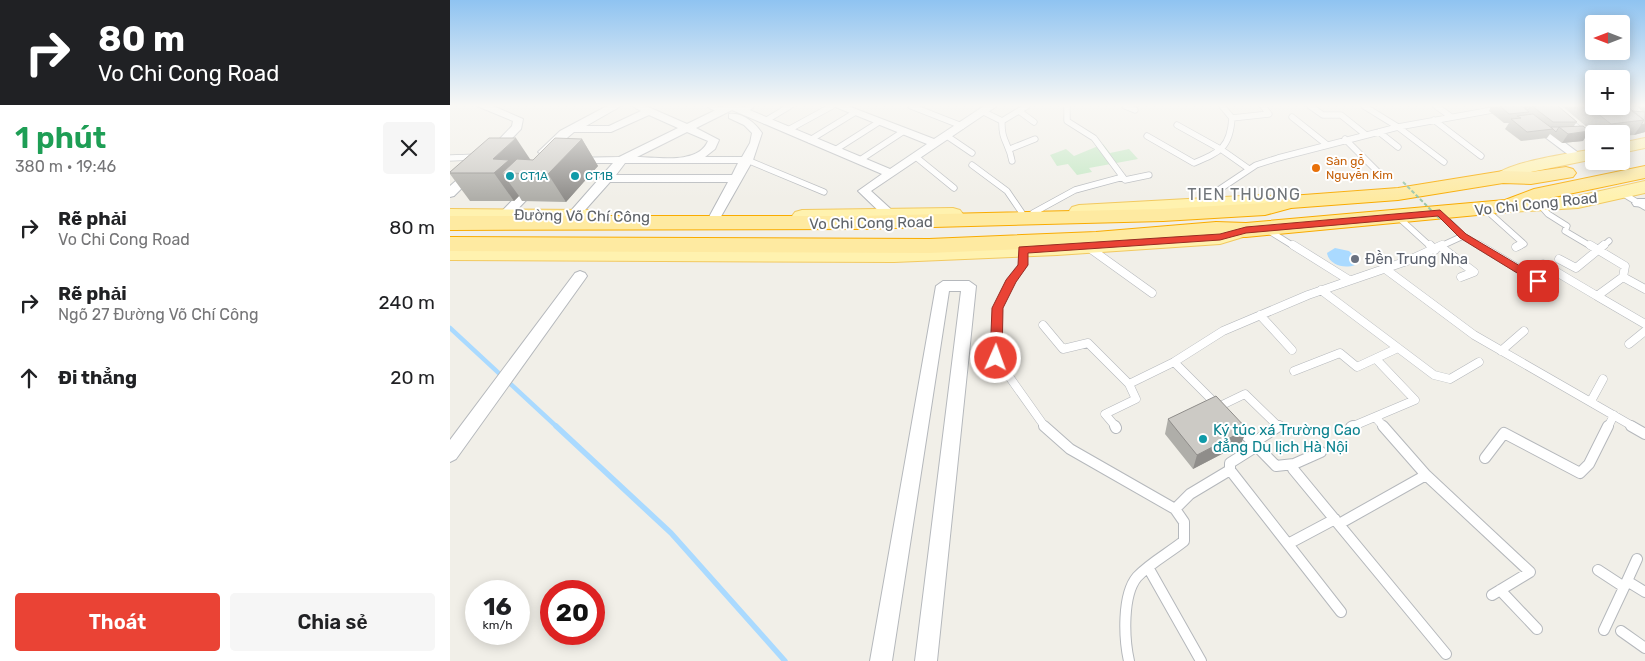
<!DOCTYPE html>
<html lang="vi">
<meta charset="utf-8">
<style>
:root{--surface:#fff;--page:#f6f6f6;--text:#202124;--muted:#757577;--accent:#ea4335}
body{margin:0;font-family:Rubik,sans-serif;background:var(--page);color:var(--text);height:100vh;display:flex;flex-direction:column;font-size:19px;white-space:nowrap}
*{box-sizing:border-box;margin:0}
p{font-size:16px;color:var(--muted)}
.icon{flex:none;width:28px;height:28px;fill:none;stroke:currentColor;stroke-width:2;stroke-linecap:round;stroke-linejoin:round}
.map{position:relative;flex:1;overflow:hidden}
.panel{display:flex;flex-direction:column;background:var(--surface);width:450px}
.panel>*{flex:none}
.hud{background:#202124;color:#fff;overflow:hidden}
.needle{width:32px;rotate:270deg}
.controls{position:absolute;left:1135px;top:15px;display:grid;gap:10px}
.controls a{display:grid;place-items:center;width:45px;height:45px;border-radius:5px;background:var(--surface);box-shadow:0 2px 12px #0003;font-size:25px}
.speed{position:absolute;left:15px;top:580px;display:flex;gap:10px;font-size:25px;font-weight:700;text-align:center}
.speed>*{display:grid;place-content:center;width:65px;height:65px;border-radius:50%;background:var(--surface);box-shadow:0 2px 12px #0003;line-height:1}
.speed small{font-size:12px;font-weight:400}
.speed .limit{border:8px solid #d22;background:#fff;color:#111}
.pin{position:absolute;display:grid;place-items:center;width:42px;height:42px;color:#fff;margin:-21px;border-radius:10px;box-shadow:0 2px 8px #0006}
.me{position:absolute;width:55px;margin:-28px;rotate:2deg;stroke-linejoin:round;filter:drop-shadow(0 0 4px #0008)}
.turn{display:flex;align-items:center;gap:18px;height:105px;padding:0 15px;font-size:22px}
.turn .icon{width:65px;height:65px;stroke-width:2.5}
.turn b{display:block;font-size:35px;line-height:42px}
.round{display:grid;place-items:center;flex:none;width:52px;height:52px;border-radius:5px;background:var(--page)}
.headline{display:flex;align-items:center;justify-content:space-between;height:85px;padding:0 15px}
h1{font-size:30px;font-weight:600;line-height:38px;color:#1e9e55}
.primary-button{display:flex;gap:10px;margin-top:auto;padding:10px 15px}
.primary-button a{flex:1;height:58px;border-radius:5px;background:var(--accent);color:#fff;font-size:20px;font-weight:600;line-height:58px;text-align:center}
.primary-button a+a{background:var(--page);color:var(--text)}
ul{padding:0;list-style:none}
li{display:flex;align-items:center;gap:15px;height:75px;padding:0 15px}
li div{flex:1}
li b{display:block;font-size:19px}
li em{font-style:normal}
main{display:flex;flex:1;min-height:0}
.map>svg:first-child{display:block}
</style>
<main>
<section class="panel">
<div class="hud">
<div class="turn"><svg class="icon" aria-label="right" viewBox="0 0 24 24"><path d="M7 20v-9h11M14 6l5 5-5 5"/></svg><div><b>80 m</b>Vo Chi Cong Road</div></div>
</div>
<div class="headline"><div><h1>1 phút</h1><p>380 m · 19:46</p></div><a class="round"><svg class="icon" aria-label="close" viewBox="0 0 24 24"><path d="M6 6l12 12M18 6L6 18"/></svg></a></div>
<ul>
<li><svg class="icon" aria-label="right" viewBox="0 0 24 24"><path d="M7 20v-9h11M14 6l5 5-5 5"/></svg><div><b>Rẽ phải</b><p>Vo Chi Cong Road</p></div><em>80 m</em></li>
<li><svg class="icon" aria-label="right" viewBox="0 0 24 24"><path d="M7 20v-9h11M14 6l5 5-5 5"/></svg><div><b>Rẽ phải</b><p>Ngõ 27 Đường Võ Chí Công</p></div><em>240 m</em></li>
<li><svg class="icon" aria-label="ahead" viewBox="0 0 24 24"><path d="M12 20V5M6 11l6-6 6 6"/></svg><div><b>Đi thẳng</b></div><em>20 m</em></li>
</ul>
<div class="primary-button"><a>Thoát</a><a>Chia sẻ</a></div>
</section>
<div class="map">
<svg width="1195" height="661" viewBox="0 0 1195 661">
<rect width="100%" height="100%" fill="#f1efe8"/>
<path fill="#c5e8c5" d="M653,144L660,153L679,149L688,159L639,168L642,172L627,175L618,164L607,166L600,155L616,149L624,156Z"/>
<path fill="#aadaff" d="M885,248L899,251L907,259L905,265C894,269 879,265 877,253Z"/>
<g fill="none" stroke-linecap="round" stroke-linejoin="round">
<path stroke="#aadaff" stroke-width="4.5" d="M0,328L107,427"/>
<path stroke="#aadaff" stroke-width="5.5" d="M106,426L221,533L335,661"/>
<defs>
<path id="service-far2" d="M261,106L272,111
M461,106L512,126
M617,106V121L644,138L675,180L699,175
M675,106L685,110
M860,106L873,115H891L916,135
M914,106L948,127L994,162
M986,106L1000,116
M293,111L301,106
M569,111L584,122
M534,112L552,121L577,106
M842,117L876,144
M782,118L819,114L813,106
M984,120L1031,156
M1117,120L1144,140
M315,121L340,106
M552,121C551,141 559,143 562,161
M727,125L772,150L799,169
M338,130L382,106
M929,132L948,147
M497,136L522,153
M697,136L744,163C770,152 780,148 782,118L772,106
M895,139L927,171
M360,140L404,113
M560,149L585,139
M385,150L429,122
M466,157L504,188
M0,158L26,157
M297,160L374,192
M410,160L454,131
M522,165L557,191L572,213
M1172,193L1195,207
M752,205L755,199L806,165L828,158L948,127L1048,109
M1090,205L1098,214L1117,226L1115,231L1142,247
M1035,209L1074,244L1067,247
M583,213L625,190L673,177
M948,217L981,247
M816,229L845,247
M1013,236L1031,247
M989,247L1013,236L990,213
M1152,247L1159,241"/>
<path id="service-far1" d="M843,245L899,280
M980,245L985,250
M1029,245L1089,281
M1140,245L1175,266L1173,277L1147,296L1195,324
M638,247L702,293
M991,247L1024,272L1011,277
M1066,247L1070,245
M572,250L573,265L561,280L548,308L546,358L595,427
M1109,259L1126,268L1154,245
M1093,264L1147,296
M934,268L1024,335L1184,427
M1173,277L1195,289
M871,290L984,375L1000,379L1029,362
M810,315L842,350
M593,325L613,349L638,343L679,384L724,362L773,331L858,295L957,261L992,245
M1179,344L1195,331
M1051,351L1074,331
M724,362L767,405
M844,371L890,353L907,367L948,348
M1141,401L1153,379
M768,407L795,394L829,427
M925,417L934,427
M666,427L655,414L686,399L679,384
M901,427L965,400L926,359
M1158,427L1164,415"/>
<path id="service" d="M594,426L620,449L725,509L734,522V541C719,553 700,563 687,577C672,595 674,639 679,661
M665,426L666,428
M1181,426L1195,434
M901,427L903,426
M789,428L826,466L844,464
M803,443L829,426
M871,452L844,464L843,469L996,654
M1035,458L1054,433L1130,473L1139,464L1158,426
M780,470L891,612
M976,475L1080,572L1042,595
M725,509L740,494L780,470V463L807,446
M889,524L976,475L933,426
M838,544L885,519
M699,569L751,661
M1148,570L1174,587
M1177,581L1187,559
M1050,590L1087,629
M1154,630L1177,581L1195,592
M1171,631L1195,648"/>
<path id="minor" d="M27,106H43L73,119L71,129L47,154L43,155L37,152L62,126L63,121Z
M157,106H171L136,126H159L191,111L182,106H196L237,124L274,106H290L440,169L477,144L383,106H398L484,139L534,106H547L421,191L444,212L446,215L444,218H436L408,191L432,174L282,110L246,128L269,140L265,149L255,157H292L300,143L302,133L294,125L279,118V114C293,112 305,123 312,133L303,160L269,220L265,221L259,217L278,182H160L127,219H119L117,216L119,213L163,163H123L117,160L119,158L169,157L228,128L199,115L161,132H124L98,154L94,155L88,152L110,131ZM237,132L258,141C248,165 207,157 187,157ZM175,163H288L282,175H166Z
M1054,106H1066L1134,157L1132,159H1124Z
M22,169L28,172L4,196L0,197V186L18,170Z
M85,180L89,181V187L59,218H51L49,215L51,212L81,181Z
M1188,199H1195V207L1184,206L1182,203Z
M130,271L135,273L137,276L135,279L6,459L0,462V440L125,273Z
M493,281H519L526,286L487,661H465L511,291H499L442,661H420L486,286Z"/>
<path id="primary" d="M1195,138V148L1171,153V143Z
M1144,149V159L1076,173L1053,183L1046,181L1044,177C1054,162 1124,153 1144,149Z
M1195,181V193L1128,208L1059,212L1052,210L1049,206L1052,202L1059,200L1128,196Z
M810,195L847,198L850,202L847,206L810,207L629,217L622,215L619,211L622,207L629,205Z
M503,208L510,210L513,214L510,218L352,222L345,220L342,216L345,212L352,210Z
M0,209L138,210L145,212L148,216L145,220L138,222L0,221Z
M796,224L803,226L806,230L803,234L770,244L607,255L444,262L0,260V246L444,248L607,241L770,230Z"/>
<path id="trunk" d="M1195,166V178L1090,200L1059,212L796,237L766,236L646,246L479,253L0,251V237L479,239L646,232L766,222L796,223L1055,200L1084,189Z
M1116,167L1123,169L1126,173L1123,177L1081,184L1053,183L948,200L841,208L815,215L713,221L408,229L0,230V216H408L713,209L814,203L840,196L948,188L1053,171L1081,172Z"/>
</defs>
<use href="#service-far2" stroke="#b5b8bc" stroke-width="7"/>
<use href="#service-far1" stroke="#b5b8bc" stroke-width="9"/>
<use href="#service" stroke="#b5b8bc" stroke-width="12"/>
<use href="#minor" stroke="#b5b8bc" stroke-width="2"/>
<use href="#primary" stroke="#f2c960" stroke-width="2"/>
<use href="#trunk" stroke="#f9ab00" stroke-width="2"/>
<use href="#service-far2" stroke="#fff" stroke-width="5.5"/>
<use href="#service-far1" stroke="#fff" stroke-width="8"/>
<use href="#service" stroke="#fff" stroke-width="10"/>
<use href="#minor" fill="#fff" fill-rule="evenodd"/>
<use href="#primary" fill="#fff2af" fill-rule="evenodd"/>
<use href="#trunk" fill="#feeaa1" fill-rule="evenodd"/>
<path stroke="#9cc7a9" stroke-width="2" stroke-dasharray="4 2" stroke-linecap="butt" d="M953,182L991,220"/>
</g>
<path fill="#afaea9" d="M1041,106H1108L1127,122L1124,126L1139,131L1133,141L1112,143L1100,134L1097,138L1071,141L1055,129L1059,123H1054L1039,111Z
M1112,106H1177L1182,111H1192L1187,106H1195V132L1184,135L1171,136V134H1145Z
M132,139L148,166L116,202L72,201L69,196L64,201H20L0,174V172L83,160Z
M718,419L797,429L791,444L743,469L715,434Z"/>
<path fill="#8f8d8a" d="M1195,124V132L1184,135L1191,125Z
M1139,131L1133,141L1112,143L1118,134Z
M66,138L84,165L52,173L69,196L64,201L44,173L43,159Z
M132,139L148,166L116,202L98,174Z
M797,429L791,444L743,469L747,455Z"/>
<path fill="#cccac5" stroke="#8f8d8a" d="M1050,106H1072L1079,112L1059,114Z
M1082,106H1108L1127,122H1103Z
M1138,106H1177L1194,120L1161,124Z
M1074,107H1080L1078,110Z
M1182,111L1195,112V124L1191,125L1194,120Z
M1083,114L1103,129L1077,132L1061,119L1071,118L1067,116Z
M1133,126L1139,131L1118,134L1109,127Z
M1101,127H1109L1106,132Z
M39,138H66L43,159L59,160L44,173H0V172Z
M105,138L132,139L98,174L52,173L67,159L83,160Z
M766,396L797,429L747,455L718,419Z"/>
<linearGradient id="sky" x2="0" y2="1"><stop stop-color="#8fc3f1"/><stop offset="0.53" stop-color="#f9f8f5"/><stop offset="1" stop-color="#f9f8f5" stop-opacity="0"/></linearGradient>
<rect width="1195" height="199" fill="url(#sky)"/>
<path fill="#ea4335" stroke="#982c22" d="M990,210L1016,234L1092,279V284H1085L1010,238L988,216L796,233L770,240L578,253V265L566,282L553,308L552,358L546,362L540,358L542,308L556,280L568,265L569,247L770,234L796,227Z"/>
<circle fill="#e8710a" stroke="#fff" stroke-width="2" cx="866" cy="168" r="5"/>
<g fill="#0f9aa8" stroke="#fff" stroke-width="2">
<circle cx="60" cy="176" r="5"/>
<circle cx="125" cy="176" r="5"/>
<circle cx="753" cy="439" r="5"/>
</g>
<circle fill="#6b7280" stroke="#fff" stroke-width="2" cx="905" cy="259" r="5"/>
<g text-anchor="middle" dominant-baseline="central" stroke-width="4" stroke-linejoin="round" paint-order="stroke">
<g font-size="12" fill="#c56008" stroke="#fff" text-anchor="start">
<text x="876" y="161">Sàn gỗ<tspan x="876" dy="14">Nguyễn Kim</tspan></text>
</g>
<g font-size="12" fill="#0d838f" stroke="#fff" text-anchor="start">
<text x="70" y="176">CT1A</text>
<text x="135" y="176">CT1B</text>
</g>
<g font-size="15" fill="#5f6368" stroke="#fff">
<text transform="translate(1086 204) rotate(-6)">Vo Chi Cong Road</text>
<text transform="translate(132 216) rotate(1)">Đường Võ Chí Công</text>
<text transform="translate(421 223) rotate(-1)">Vo Chi Cong Road</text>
</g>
<g font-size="15" fill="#5b616d" stroke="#fff" text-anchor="start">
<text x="915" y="259">Đền Trung Nha</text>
</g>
<g font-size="15" fill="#0d838f" stroke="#fff" text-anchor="start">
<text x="763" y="430">Ký túc xá Trường Cao<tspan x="763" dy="17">đẳng Du lịch Hà Nội</tspan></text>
</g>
<g font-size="16" letter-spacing="1" fill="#70757a" stroke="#fff">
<text x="794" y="194">TIEN THUONG</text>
</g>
</g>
</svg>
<div class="controls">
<a><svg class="needle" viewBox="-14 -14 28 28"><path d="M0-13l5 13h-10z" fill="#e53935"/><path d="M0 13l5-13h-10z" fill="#757577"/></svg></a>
<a>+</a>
<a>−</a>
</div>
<div class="speed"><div>16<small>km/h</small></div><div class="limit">20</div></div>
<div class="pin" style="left:1088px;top:281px;background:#d93025"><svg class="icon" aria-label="arrive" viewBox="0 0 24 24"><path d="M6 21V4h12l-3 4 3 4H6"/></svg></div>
<svg class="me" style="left:546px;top:358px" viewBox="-20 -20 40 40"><circle r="17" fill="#ea4335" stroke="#fff" stroke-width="3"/><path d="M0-11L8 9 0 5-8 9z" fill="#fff"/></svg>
</div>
</main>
